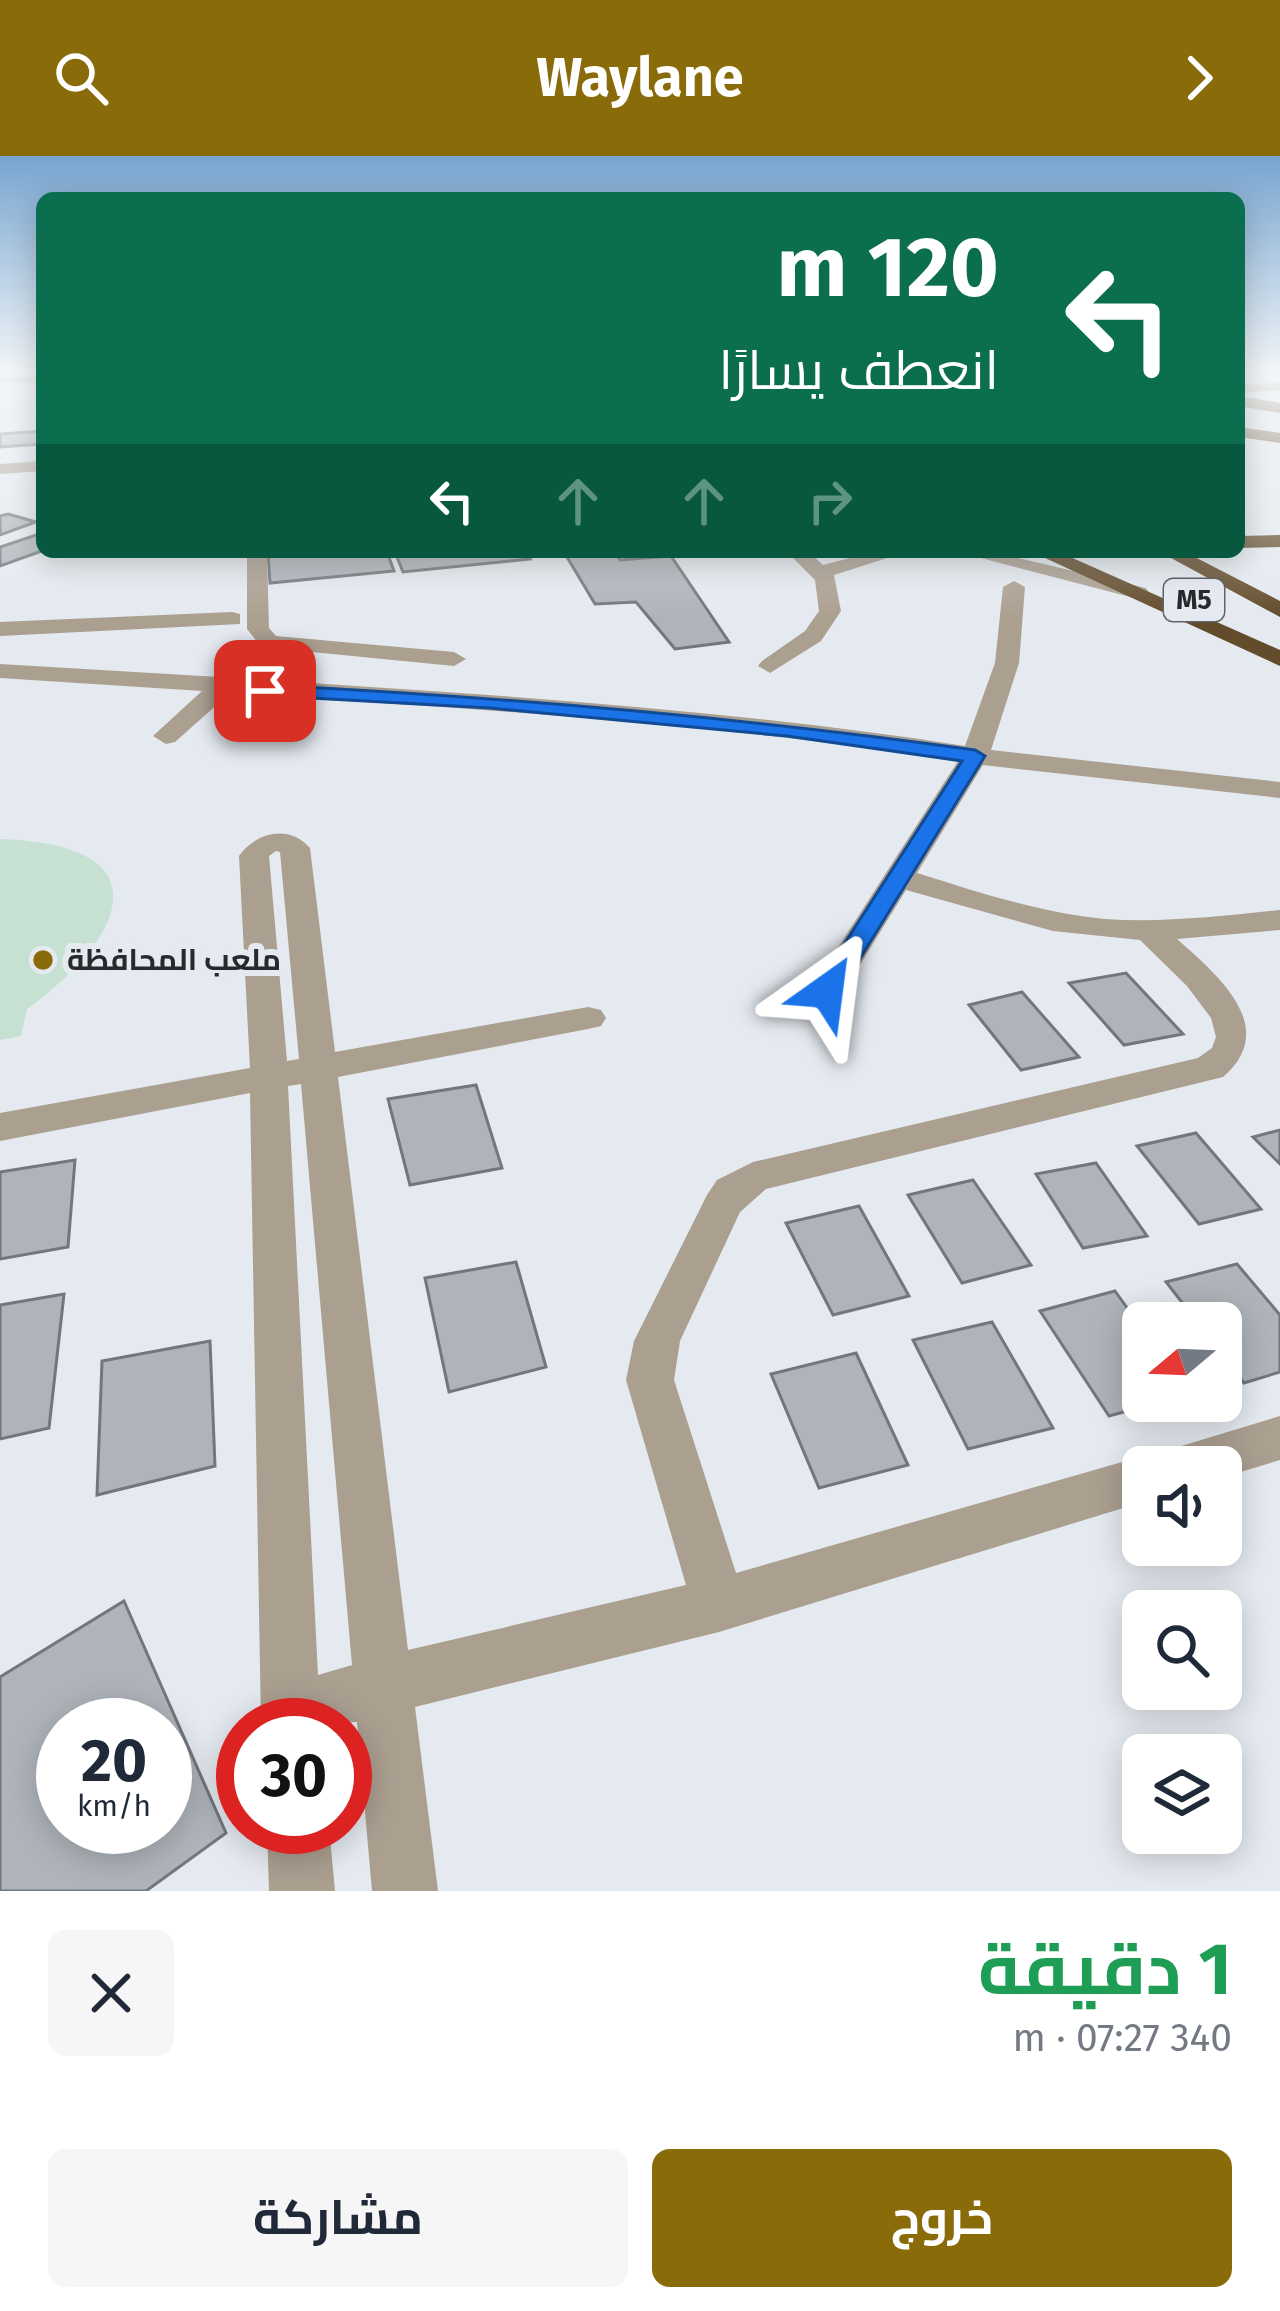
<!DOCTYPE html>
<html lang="ar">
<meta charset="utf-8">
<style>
:root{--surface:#fff;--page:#f6f6f7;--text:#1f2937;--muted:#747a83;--accent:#896b0a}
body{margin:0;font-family:"Fira Sans",Cairo,sans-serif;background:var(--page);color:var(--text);direction:rtl;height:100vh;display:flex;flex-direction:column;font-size:45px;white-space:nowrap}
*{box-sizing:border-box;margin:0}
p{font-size:39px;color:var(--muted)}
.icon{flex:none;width:66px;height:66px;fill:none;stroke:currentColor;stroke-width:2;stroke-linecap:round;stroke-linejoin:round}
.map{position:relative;height:1735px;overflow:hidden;direction:ltr}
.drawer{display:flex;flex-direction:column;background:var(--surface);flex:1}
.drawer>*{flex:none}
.top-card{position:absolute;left:36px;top:36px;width:1209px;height:366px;border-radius:18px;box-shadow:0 6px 30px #0003;direction:rtl;background:#0b6e4f;color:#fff;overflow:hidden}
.needle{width:78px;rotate:251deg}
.buttons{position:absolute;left:1122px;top:1146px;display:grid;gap:24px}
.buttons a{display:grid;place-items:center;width:120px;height:120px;border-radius:18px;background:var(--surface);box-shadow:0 6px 30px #0003;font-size:60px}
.speed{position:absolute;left:36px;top:1542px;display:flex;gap:24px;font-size:60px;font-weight:700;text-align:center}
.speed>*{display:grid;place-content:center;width:156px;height:156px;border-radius:50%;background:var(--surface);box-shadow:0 6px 30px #0003;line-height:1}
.speed small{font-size:30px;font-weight:400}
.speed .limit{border:18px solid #d22;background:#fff;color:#111}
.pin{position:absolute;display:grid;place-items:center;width:102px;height:102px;color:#fff;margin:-51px;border-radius:24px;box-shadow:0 6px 18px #0006}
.me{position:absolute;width:132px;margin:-66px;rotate:31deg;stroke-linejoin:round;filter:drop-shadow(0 0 9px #0008)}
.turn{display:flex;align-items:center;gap:42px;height:252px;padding:0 48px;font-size:54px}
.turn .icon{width:156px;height:156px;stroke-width:2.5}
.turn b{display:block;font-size:84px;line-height:102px}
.lanes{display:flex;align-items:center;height:114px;padding:0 48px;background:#0003;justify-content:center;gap:60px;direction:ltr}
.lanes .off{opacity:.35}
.round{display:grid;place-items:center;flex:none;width:126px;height:126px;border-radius:18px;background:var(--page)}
.head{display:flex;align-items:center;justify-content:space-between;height:204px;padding:0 48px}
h1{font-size:72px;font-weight:700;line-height:90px;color:#1e9e55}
.primary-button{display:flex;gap:24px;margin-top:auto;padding:24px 48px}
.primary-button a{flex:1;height:138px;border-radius:18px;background:var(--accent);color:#fff;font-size:48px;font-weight:700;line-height:138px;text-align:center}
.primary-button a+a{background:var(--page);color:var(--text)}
header{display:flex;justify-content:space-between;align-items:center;height:156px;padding:0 48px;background:var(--accent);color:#fff;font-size:54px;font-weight:700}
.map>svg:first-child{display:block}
</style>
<header><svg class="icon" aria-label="forward" viewBox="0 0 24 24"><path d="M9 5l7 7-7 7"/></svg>Waylane<svg class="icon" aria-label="search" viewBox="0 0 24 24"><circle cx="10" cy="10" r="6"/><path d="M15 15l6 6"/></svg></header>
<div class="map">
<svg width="1280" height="1735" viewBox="0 0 1280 1735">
<rect width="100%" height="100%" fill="#e4eaf0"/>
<path fill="#c6e1d1" d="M0,683C164,688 129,779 27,853L21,880L0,884Z"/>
<path fill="#aeb4ba" stroke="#72777c" stroke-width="3" fill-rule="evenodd" d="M42,275V288L0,291V278Z
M8,358L36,366L0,379V360Z
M42,377V395L0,410V391Z
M387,396L394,415L270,427L268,397Z
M395,396H525L530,403L403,416Z
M564,396H615L620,404L671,400L729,486L675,493L636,446L595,448Z
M1126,817L1183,878L1124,889L1069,827Z
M1022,836L1079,901L1021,914L969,849Z
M476,929L502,1012L410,1029L388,943Z
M1280,974V1008L1253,981Z
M1196,977L1261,1053L1199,1068L1137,990Z
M75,1004L68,1091L0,1103V1016Z
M1096,1007L1147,1080L1083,1092L1036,1018Z
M973,1024L1031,1109L962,1127L908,1039Z
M859,1050L909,1140L833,1159L786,1067Z
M516,1106L546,1211L449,1236L425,1122Z
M1237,1108L1280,1159V1216L1244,1227L1221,1197V1167H1198L1166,1126Z
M1115,1135L1143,1174V1245H1164L1109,1260L1040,1155Z
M64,1138L49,1272L0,1283V1149Z
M992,1166L1053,1272L968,1293L913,1184Z
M210,1185L215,1310L97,1339L102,1205Z
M856,1197L908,1309L819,1332L771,1218Z
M124,1445L226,1677L146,1735H0V1521ZM63,1569H165V1671H63Z"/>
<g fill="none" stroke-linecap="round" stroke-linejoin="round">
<path fill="#ab9f90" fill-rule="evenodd" d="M42,305V315L0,318V308Z
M247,396H267L269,472L276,480L454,496L466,503L454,510L261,491L247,473Z
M787,396H809L823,409L873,396H906L834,419L841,455L821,485L770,517L758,510L762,505L805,475L819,455L815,424Z
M958,396H993L1146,432L1149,437L1138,443Z
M1014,425L1025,431L1019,507L991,594L1280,626V642L983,609L917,717C978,736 1040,757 1105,763C1163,767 1222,760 1280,754V774L1177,783C1219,820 1280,872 1223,921L766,1033L740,1056L680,1185L674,1224L736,1417L1143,1300L1160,1306L1165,1295L1280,1260V1304L1221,1322V1311H1143V1346L719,1476L415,1551L438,1735H372L357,1566L261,1569L250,937L0,985V957L250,912L239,700C256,676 289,668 310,692L335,896L588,851L601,854L606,862L601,870L588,873L338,921L408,1494L686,1429L626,1224L634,1185L707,1039L717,1024L753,1006L1198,902L1212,892L1216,881L1211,862L1187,830L1140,784L1053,775L906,734L839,843H815L810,835L958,605C717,567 473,553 230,537L175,586L166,588L153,580L202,535L0,522V508L219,521L259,492L271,499L246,523C486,538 727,553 965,590L995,507L1003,431ZM276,695L280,696L299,903L287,905L269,700ZM301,928L352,1509L318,1519L288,930Z
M232,456L240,458V468L0,480V466Z
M267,1671H329L335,1735H269Z"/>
<path fill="#766246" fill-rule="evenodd" d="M1280,226V234L1239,237V229Z"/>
<path fill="#634c2c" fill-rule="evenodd" d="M0,219H42V227H0Z
M1239,240L1280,247V257L1239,250Z
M1239,271L1280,277V287L1239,281Z
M1280,379V391L1239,392V380Z
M1032,396H1059L1280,494V510Z
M1160,396H1185L1280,445V461Z"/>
</g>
<linearGradient id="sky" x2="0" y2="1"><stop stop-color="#77a5d0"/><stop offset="0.47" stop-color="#f3f6f8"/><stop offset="1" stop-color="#f3f6f8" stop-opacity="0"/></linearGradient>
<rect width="1280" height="462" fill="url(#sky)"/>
<path fill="#1a73e8" stroke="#114b97" stroke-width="3" d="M265,529C503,541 739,561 975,594L985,600L840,835L827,843L814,835L962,605L787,580L490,552L258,539L255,535Z"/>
<circle fill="#896b0a" stroke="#e4eaf0" stroke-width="4.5" cx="43" cy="804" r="12"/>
<g text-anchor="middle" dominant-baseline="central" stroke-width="12" stroke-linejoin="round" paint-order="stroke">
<rect fill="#e4eaf0" stroke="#606367" stroke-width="3" x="1164" y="423" width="60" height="42" rx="9"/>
<g font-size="27" font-weight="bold" fill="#27292c">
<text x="1194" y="444">M5</text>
</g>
<g font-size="30" font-weight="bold" fill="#27292c" stroke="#e4eaf0" text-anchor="start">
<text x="67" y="804">ملعب المحافظة</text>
</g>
</g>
</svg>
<div class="buttons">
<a><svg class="needle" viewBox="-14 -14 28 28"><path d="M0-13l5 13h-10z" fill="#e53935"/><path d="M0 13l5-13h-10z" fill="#747a83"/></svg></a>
<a><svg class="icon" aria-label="sound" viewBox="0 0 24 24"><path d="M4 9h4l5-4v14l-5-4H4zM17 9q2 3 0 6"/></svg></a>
<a><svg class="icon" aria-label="search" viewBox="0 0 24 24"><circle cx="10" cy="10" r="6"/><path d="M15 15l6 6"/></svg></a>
<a><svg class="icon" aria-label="layers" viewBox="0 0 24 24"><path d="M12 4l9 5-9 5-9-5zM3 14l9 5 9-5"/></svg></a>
</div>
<div class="speed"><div>20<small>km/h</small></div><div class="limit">30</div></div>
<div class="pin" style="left:265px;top:535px;background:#d93025"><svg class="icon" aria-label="arrive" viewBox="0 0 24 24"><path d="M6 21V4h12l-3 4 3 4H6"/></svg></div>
<svg class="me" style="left:827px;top:835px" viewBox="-20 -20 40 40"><path d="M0-17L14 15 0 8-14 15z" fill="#1a73e8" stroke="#fff" stroke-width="4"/></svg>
<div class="top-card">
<div class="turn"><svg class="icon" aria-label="left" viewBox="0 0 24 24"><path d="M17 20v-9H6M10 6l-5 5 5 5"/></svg><div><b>120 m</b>انعطف يسارًا</div></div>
<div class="lanes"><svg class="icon" aria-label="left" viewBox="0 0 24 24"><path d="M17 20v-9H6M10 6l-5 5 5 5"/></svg><svg class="icon off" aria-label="ahead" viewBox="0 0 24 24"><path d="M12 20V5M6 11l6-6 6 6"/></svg><svg class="icon off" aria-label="ahead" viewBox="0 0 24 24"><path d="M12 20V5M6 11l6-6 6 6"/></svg><svg class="icon off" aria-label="right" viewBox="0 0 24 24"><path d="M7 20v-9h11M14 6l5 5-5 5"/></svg></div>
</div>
</div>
<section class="drawer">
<div class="head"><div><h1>1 دقيقة</h1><p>340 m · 07:27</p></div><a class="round"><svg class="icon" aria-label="close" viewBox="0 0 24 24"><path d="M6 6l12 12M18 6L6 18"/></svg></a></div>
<div class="primary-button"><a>خروج</a><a>مشاركة</a></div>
</section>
